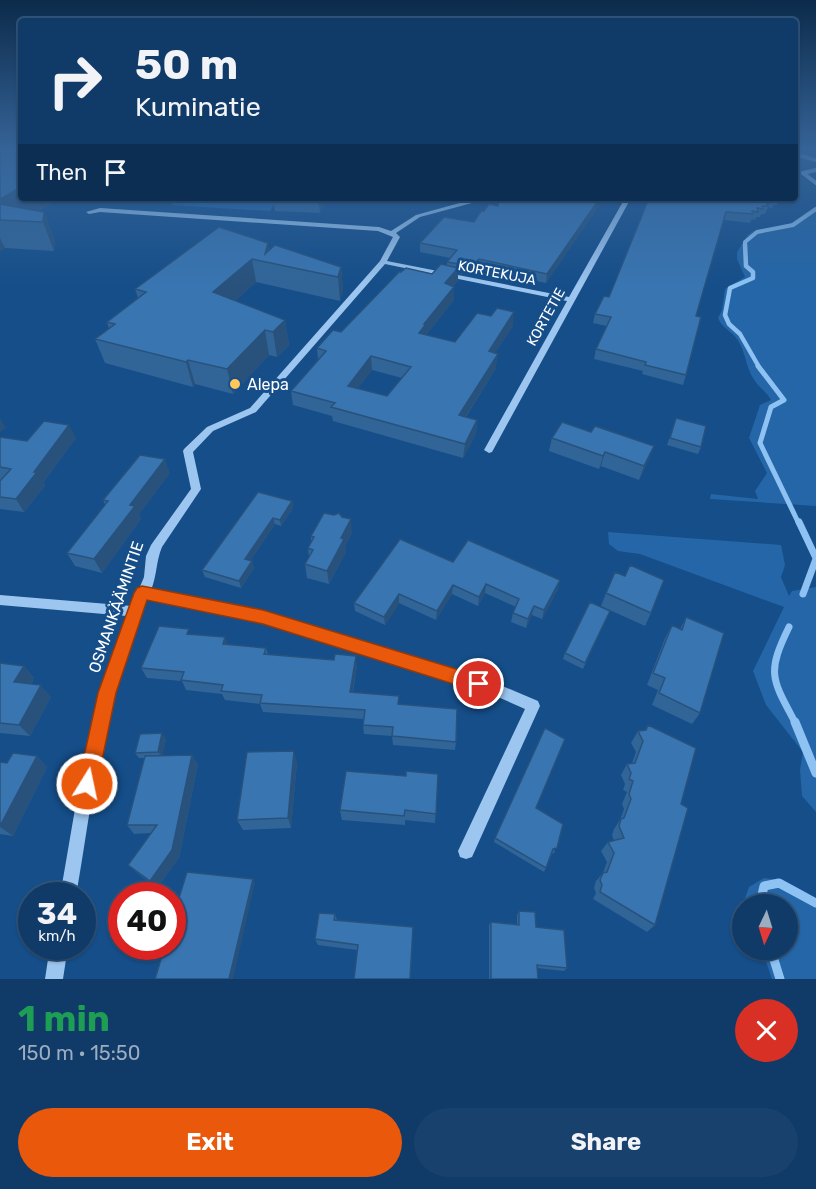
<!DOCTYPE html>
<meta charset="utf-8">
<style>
:root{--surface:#103a67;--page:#19416d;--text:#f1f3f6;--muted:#9cadc0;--line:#30547b;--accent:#ea580c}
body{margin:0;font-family:Rubik,sans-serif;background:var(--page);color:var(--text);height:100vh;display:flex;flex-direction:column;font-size:22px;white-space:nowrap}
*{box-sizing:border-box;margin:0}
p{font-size:20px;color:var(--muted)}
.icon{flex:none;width:33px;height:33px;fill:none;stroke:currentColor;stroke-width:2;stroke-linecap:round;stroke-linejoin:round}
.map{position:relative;height:979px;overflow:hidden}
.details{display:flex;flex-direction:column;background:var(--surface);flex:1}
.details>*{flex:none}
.guide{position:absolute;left:18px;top:18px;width:780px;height:183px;border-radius:6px;box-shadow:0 2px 4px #0004,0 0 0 2px var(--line);background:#103a67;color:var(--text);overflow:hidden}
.needle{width:39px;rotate:184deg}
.controls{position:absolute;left:732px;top:894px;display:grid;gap:12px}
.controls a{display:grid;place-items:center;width:66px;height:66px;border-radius:50%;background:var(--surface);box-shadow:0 2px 4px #0004,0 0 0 2px var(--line);font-size:30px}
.speed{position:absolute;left:18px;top:882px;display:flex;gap:12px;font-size:30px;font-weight:700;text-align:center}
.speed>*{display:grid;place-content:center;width:78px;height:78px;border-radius:50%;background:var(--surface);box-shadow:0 2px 4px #0004,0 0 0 2px var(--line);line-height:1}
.speed small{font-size:15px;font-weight:400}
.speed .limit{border:9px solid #d22;background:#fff;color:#111}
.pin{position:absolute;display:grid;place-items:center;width:51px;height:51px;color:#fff;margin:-26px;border:3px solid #fff;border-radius:50%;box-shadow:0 2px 6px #0007}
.me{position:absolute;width:66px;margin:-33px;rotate:10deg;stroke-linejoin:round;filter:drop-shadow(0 0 4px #0008)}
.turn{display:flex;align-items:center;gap:21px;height:126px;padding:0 18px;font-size:27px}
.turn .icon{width:78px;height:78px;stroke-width:2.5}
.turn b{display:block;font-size:42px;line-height:51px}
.then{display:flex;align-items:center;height:57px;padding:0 18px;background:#0003;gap:12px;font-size:22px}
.round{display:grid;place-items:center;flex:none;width:63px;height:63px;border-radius:32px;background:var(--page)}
.summary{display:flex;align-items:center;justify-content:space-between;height:102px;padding:0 18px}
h1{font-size:36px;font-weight:700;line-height:45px;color:#1e9e55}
.primary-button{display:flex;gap:12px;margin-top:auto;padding:12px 18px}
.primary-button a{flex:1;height:69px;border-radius:36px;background:var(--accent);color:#fff;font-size:24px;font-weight:700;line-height:69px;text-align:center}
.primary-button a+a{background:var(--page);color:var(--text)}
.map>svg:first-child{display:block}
</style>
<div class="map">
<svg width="816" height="979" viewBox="0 0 816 979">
<rect width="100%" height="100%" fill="#154e89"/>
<path fill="#2466a7" d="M177,198H278L270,211L171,205Z
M816,206V506L710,499L711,494L758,499L755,491L767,473L749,438L760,405L771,400C767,392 758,387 753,378C745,365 746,352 737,339C731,331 722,328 718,318L722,310L725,289L745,277L737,259V252L748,235L753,231L788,225Z
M608,532L781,545L785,565L781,577L789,596L792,591L816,587V812L802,796L800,770L803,752L766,705L753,671L784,607L640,554L618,551L609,544Z
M764,878C786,880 798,887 816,900V979H772L762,950H788V904H743L749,887Z"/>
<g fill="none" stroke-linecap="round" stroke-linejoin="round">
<path stroke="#8ec2f2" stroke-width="4" d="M795,154L816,160
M816,170L803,173L816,183
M745,245V242L757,232L793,225L816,209"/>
<path stroke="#8ec2f2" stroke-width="4.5" d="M745,244L746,266L753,272V278L730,288L725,315L729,324L740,334L759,367"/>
<path stroke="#8ec2f2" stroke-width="5" d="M758,366L784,400L771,407L760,443L799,524"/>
<path stroke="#8ec2f2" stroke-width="7" d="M799,522L816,558
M803,594L816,559
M789,627C766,674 772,679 796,724"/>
<path stroke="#8ec2f2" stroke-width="9" d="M795,722L816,773
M760,904L764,886L779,883L816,903
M771,950L780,979"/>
<path fill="#9cc6ef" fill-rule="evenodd" d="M468,198H474L472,203L420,217L396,233L400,237L387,261L569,297L625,198H631L492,452L489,453L484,450L567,301L385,264L256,412L213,431L193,452L201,489L162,547C156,561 157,576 151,590L263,612L500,685L538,701L540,706L472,857L466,859L460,857L458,851L525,709L498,697L263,622L147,599C134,629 123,659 114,691C96,757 88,827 76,896H60C77,801 89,704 127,616L0,605V595L132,606L144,577L146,556L151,545L191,489L183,451L184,449L207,427L250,408L380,261L393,237L378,231L100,212L89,214L86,212L100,208L379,227L391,231L416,215L467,201Z
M50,946H68L63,979H45Z"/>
</g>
<path fill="#316598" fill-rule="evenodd" d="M0,149L21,198H60L39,211L44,212L55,240L54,251L5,248L0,251Z
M273,198H327L320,213L275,211Z
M499,198H604L546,283L478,268L476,271L468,269L464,274L458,273V281L453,286L454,287V300L426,335L455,342L513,326L495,353L496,368L466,417L477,420L476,434L463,458L333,421L332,416L293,405L291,391L318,360L317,348L341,332L401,272L432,274L447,266V262L450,258L420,252V243L474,222L484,211L498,206ZM372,370L402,378L387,396L358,388Z
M649,198H787L786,200H783L782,203L778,202L777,205H774L772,208L768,207L765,214H761L760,217H756L755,220L752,219L750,223L724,220L696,316L686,375L683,385L642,374L643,371L594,359L596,349L607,326L593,323L595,314L609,297Z
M269,250L341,267L343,290L340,301L256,282L235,301L285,320L289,345L277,357L269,355L233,394L195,384L193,387L105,363L95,339L109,329L107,322L138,298L135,289Z
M676,418L701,447L698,454L667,445Z
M591,432L654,446L649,459L639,480L601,466L599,469L549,451L552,438Z
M0,437L27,441L76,438L43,483L45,486L24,512L0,509Z
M170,473L139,514L141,519L102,573L75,566L67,553L105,505L103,500Z
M292,501L293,508L281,526L275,524L250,561H252L254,568L241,588L205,577L202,570Z
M352,533L345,546L346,552L329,584L307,578L305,564L309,557L308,548L311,541V536Z
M453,562L560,580L558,589L542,619L532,615L526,628L511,622L513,613L516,607L485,593L478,606L452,594L436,620L399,603L385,625L355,611L354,603Z
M606,593L651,613L645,626L601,606Z
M610,611L583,669L563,659L565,653Z
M686,617L700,713L692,724L652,705L658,690L647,685L665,638L672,625L680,629Z
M191,634L225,637L228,645L266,648L268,654L357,665L353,692L399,705L456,742L455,750L393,745L392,736L364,734L363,725L364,719L263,712L260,704L225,700L222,694L186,690L182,681L147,678L141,668Z
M0,663L24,666L34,678L31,684L51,697L30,736L0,733Z
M648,725L681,804L655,925L647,932L593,899L596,893L594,888L596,881L603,873L607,862L601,851L608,842L614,841L612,835L614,829L620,820L624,809L622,804L627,792L623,790L625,784L621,775L627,764L632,763L636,752L631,743L638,731L645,730Z
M166,739L162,756L198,764L179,858L157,888L136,872L128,865L151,833L134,834L127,825L144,758H139L135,753Z
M37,756L47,767L13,836L0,834V762L7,763Z
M297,762L291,828L243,830L237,820Z
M438,774L435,823L405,820V825L342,820L340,810L406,776Z
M536,809L555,852L552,854L544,872L494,842L495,838Z
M519,911L536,927L567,968L564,971L537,968L538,979H489V925L491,922L517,924V915Z
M335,914L337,920L413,927L357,950L318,945L315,939Z"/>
<path fill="#28527c" d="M21,187V198H60L21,221L0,220V199Z
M318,198H327L320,213Z
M600,198H604L546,283L547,274Z
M44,212L55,240L54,251L43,222Z
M0,238L5,248L0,251Z
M268,243L271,263L265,254Z
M252,259L256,282L218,316L213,292Z
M479,259L478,268L476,271V262Z
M468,260V269L464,274V265Z
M341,267L343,290L340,301L338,277Z
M458,268V281L445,296V283Z
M454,287V300L426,335L419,333L424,324Z
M514,312L513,326L488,364L489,351Z
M285,320L289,345L277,357L273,332Z
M265,330L269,355L233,394L227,369Z
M498,354L496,368L458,429L459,415Z
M371,356L372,370L349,400L348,386Z
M188,360L195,384L193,387L186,362Z
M0,418L6,428L0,432Z
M477,420L476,434L463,458L465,444Z
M69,425L76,438L43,483L45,486L24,512L16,499L34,472Z
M654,446L649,459L639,480L644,466Z
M605,452L601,466L599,469L603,456Z
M165,459L170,473L139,514L141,519L102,573L94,559L130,505Z
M292,501L293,508L281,526L280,520Z
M273,518L275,524L247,566L245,559Z
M351,519L352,533L345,546L346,552L329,584L327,571L341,538Z
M252,561L254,568L241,588L239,581Z
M560,580L558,589L542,619L544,610Z
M486,584L485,593L478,606L479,597Z
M453,585L452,594L436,620L437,611Z
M399,594V603L385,625L384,617Z
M534,606L532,615L526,628L528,619Z
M225,637L229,647L223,644Z
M356,656L357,665L351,701L350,692Z
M24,666L34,678L25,694L14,682Z
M41,685L51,697L30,736L19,725Z
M162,733L166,739L162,757L158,752Z
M294,751L297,762L291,828L288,818Z
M192,755L198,764L179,858L157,888L150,881Z
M37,756L47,767L13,836L0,827Z
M253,879L255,883L233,979H229Z"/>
<path fill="#3975b1" stroke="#28527c" stroke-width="1.5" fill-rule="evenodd" d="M0,149H21V187L0,199Z
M499,198H600L547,274L479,259L476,262L468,260L464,265L447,262L457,250L420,243L444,217L474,222L481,211H484L489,204L498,206Z
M649,198H775L776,200L766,199L768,206H762L763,209L757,208L758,212L752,211L753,214L726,212L696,316L701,317L686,375L645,365L646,362L596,349L611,317L595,314L604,296L609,297Z
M0,204L44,212L43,222L0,220Z
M219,227L268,243L265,254L275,245L341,267L338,277L252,259L213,292L285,320L273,332L265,330L227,369L188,360L186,362L95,339L115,324L107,322L146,292L135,289Z
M441,264L458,268L445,283L454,287L424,324H426L419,333L455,342L477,313L491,316L497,308L514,312L489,351L498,354L459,415L477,420L465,444L331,407L335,403L291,391L326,351L317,348L333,330L341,332L399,272H401L406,268L432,274ZM371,356L411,367L387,396L348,386Z
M676,418L706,426L701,447L670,438Z
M44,421L69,425L34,472H37L16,499L0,497V481L11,469L0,467V437L27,441Z
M562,422L591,432L595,426L654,446L644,466L605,452L603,456L552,438Z
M140,455L165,459L130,505L135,506L94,559L67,553L108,501L103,500Z
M258,492L292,501L280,520L273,518L245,559L252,561L239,581L202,570Z
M324,513L334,515L339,513L342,517L351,519L341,538L344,539L327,571L305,564L313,550L308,548L314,537L311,536Z
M400,539L453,562L468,540L560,580L544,610L534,606L528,619L513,613L519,599L486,584L479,597L453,585L437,611L399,594L384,617L354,603Z
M630,565L664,580L651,613L606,593L615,572L625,576Z
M590,602L610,611L585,663L565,653Z
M686,617L724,633L700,713L659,693L665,678L653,673L672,625L682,630Z
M159,626L189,629L187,634L225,637L223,644L266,648L264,654L334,660L335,654L356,656L350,692L399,696L398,704L457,709L456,742L392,736L393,727L363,725L365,710L260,703L262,695L221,691L223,685L181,680L184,672L141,668Z
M0,663L24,666L14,682L41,685L19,725L0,723Z
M648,725L696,748L681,804L688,808L655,925L600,892L602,885L600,880L603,873L607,872L614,853L608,842L624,838L619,826L621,819L624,818L631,799L629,794L633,781L629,779L631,773L627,764L635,763L643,741L638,731L646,730Z
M545,728L565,739L536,808L563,824L557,848L553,849L546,868L495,838Z
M162,733L158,752L135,753L140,734Z
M294,751L288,818L237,820L247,752Z
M13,753L37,756L0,826V762L7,763Z
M192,755L172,850L150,881L128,865L157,825H127L145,756Z
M346,771L406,776V771L438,774L436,814L405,810L404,816L340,810Z
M187,872L253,879L229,979H155L165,946H172V920Z
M519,911L535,912L536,927L564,930L567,968L537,965L538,979H491V922L519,925Z
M319,913L335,914L334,920L413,927L410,979H354L358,945L315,939Z"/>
<linearGradient id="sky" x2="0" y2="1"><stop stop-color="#0c2b4b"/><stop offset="0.52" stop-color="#356397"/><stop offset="1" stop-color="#356397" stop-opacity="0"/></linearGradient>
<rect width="816" height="286" fill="url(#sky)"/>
<path fill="#ea580c" stroke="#983908" stroke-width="1.5" d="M142,586L263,610L479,676L485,679L488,684L485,690L479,692L263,624L147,600L116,693L97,784L94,791L87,794L80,791L78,784L98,693L134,593L137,588Z"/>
<circle fill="#ffc65a" stroke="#154e89" stroke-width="2" cx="235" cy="384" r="6"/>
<g text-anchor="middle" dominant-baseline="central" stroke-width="6" stroke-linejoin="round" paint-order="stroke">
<g font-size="14" fill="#fff" stroke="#154e89">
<text transform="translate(497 273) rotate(11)">KORTEKUJA</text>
<text transform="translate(546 317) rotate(-61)">KORTETIE</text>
</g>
<g font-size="16" fill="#fff" stroke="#154e89" text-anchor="start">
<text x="247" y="384">Alepa</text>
</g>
<g font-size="16" fill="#fff" stroke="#154e89">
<text transform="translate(116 607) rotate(-71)">OSMANKÄÄMINTIE</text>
</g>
</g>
</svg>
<div class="controls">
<a><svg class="needle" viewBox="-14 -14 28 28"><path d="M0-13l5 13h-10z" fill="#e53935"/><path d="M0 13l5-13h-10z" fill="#9cadc0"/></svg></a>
</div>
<div class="speed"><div>34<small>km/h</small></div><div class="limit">40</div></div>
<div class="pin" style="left:479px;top:684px;background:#d93025"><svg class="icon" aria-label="arrive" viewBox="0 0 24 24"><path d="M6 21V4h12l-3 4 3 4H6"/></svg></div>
<svg class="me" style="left:87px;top:784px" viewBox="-20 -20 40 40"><circle r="17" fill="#ea580c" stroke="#fff" stroke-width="3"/><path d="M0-11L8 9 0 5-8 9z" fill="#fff"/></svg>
<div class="guide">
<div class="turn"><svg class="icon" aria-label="right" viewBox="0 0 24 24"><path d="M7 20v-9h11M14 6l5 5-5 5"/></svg><div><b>50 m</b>Kuminatie</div></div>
<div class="then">Then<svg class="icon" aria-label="arrive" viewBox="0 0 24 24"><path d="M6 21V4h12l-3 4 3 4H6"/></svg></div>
</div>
</div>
<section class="details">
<div class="summary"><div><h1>1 min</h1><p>150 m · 15:50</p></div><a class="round" style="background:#d93025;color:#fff"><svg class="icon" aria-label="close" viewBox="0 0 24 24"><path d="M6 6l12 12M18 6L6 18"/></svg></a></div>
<div class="primary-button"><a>Exit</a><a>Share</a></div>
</section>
